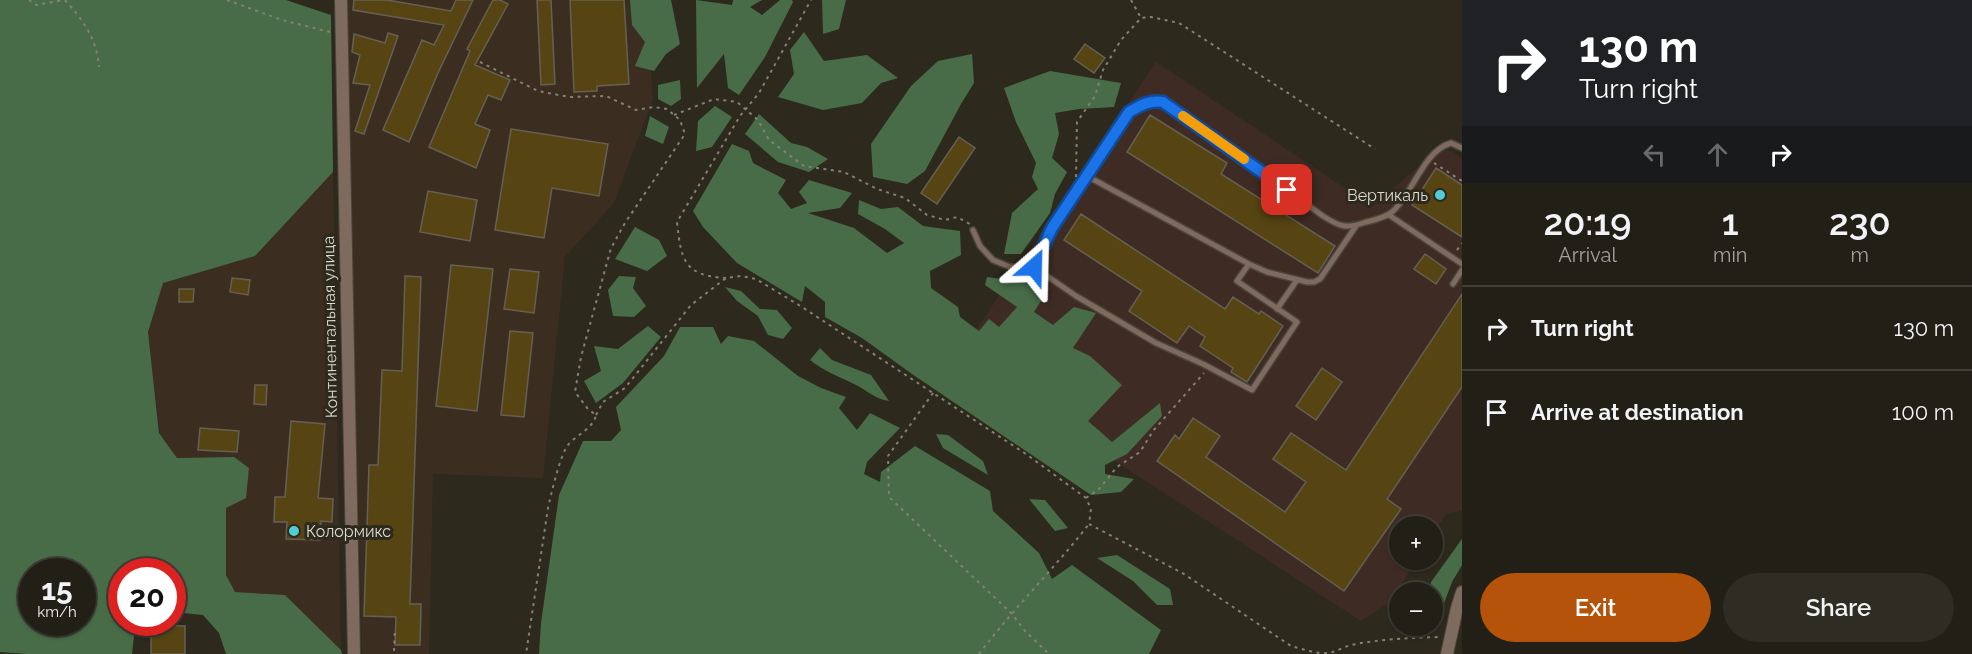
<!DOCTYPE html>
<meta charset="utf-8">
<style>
:root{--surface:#221f16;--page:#2e2c23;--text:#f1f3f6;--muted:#a2a2a1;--line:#3f3d35;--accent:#b45309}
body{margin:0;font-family:Raleway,sans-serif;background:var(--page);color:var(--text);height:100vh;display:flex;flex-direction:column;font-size:22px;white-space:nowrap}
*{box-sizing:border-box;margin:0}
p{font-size:20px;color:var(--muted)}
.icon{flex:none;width:33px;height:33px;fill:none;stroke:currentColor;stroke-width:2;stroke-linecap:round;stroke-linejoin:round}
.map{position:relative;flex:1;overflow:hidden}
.sheet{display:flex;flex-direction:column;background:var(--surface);width:510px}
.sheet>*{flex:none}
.top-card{background:#202124;color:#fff;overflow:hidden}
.tools{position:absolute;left:1389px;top:516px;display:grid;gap:12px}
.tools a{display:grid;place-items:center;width:54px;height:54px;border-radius:50%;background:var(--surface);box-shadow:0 2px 4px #0004,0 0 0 2px var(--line);font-size:30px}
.speed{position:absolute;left:18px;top:558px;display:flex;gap:12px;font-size:30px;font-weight:700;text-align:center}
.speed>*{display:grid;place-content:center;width:78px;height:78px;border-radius:50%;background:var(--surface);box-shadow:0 2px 4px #0004,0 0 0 2px var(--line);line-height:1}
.speed small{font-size:15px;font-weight:400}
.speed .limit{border:9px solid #d22;background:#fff;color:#111}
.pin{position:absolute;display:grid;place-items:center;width:51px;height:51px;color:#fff;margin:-26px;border-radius:12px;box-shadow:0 3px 9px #0006}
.me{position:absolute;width:66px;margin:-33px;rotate:25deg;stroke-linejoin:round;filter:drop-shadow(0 0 4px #0008)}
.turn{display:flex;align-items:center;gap:21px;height:126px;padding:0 18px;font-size:27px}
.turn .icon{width:78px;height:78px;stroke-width:2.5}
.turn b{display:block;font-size:42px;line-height:51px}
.lanes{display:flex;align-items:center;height:57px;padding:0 18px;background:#0003;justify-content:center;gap:30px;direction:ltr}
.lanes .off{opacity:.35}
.eta{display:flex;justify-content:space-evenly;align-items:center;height:102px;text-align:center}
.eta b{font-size:36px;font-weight:600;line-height:42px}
.primary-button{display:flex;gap:12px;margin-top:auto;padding:12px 18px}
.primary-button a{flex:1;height:69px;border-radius:36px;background:var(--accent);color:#fff;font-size:24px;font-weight:600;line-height:69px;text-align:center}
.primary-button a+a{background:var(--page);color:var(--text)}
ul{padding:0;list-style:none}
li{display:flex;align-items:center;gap:18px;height:84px;padding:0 18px;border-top:2px solid var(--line)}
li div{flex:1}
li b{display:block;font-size:22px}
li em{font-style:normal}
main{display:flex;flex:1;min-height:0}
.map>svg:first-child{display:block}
</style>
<main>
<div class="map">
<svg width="1462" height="654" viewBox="0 0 1462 654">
<rect width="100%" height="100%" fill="#2d291d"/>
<path fill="#3e2b24" d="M1156,62L1372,206L1435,153L1444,150L1452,151L1462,158V510L1445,515L1433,536L1432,526H1400V560H1417L1389,603L1361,621L957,358Z"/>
<path fill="#3c2d21" d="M347,0H646L653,99L614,203L565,257L543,478L433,474L429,654H362L352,270Z
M333,172L341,650L285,595L235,592L226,575V508L234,457L177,458L160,433L148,332L162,283L255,256Z"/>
<path fill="#486c48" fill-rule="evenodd" d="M0,0H286L331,15L333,172L255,256L163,283L148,332L159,433L177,458L234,457L249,468L246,498L226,508V575L235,592L285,595L341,650L342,654H226L219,633L203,615L173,612L172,572H122V622L139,623L135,627L132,654H26L0,652ZM32,572H82V622H32Z
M630,0H671L680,44L666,54L654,71L635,66L645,42L632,25Z
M696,0L732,5L733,0H762L750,7L762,15L780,0H792L793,2L765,57L739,95L728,88L724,54L697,88Z
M822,0H846L839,29L823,34Z
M804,32L824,61L867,55L898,78L881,83L862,103L823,110L778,97L794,74L790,50Z
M972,54L974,83L961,104L925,171L907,184L873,177L871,144L911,86L938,61Z
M1050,71L1121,83L1114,107L1079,109L1055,113L1059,134L1052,158L1067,172L1055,194L1050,213L1021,254H1004L1012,213L1038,189L1032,177L1036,163L1016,122L1004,88Z
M680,80L681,99L671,106L658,99V85Z
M715,106L732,117L712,147L696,151L698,121Z
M759,114L791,143L807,147L828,159L809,172L778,162L745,134Z
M650,116L669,127L663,144L645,136Z
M732,144L749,151L753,163L786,180L778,193L791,209L807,203L799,192L809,180L852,193L840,208L808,213L854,228L887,253L904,243L885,229L858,214L859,200L881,209L898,207L923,226L960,231L961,255L930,271L931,288L958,307L960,317L979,331L989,319L999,327L1017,307L985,285L987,277L1024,282L1046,293L1034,312L1053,325L1074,307L1096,313L1073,348L1090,356L1122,385L1088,421L1112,442L1160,403L1162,416L1127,454L1105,465V474L1134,479L1121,492L1091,495L912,374L862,338L825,317V302L805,286L802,302L737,263L703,227L693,211Z
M635,227L659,240L667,256L647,271L615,259Z
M619,276L636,277L633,288L646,306L634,317L613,316L608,290Z
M725,287L741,291L760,309L777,310L792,328L783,339L768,335L758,316L737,301Z
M648,326L661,337L623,383L596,403L584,381L601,371L594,346L618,349Z
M680,327H713L721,344L728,336L754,341L798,376L821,388L846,397L839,408L857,430L870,413L900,428L867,462L864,474L880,482L881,472L915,446L990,491L993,511L1039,553L1052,579L1072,565L1161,630L1149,654H539L541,623L559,495L583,441H611L621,430L616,407L664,356Z
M820,348L832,360L871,375L889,401C875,399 868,391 856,385C840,377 824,371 810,360Z
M936,434L948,435L983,461L988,475L943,448Z
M1029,499L1045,500L1068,528L1055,531Z
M1462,539V565L1452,582L1435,627L1418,626H1432V592H1429L1431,582Z
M1117,555L1170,589L1173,605H1157L1133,581L1097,558Z"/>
<path fill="#564512" stroke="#656053" stroke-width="1.5" d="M354,0H387L451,11L456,0H473L438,73L409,142L383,130L422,40L434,45L444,25L353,10Z
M493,0H500L508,4L475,65L510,80L501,100L488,95L475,124L490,130L476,168L429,147L470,51L467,49Z
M537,0H551L555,84L541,85Z
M570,0H624L629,84L597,86V91L574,92Z
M388,33L398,36L364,134L355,131L370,85L353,83L360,55L352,52L354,34L385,43Z
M1085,44L1105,58L1094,73L1074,59Z
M1150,115L1227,163L1221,174L1335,246L1318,273L1127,152Z
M511,129L608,144L599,196L552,188L544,238L495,230Z
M959,137L975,148L937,204L921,193Z
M1436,168L1462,185V237L1412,205Z
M428,191L477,200L470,241L420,232Z
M1081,214L1225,309L1233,297L1259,314L1261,311L1283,326L1247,382L1231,372L1233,368L1200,346L1205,337L1189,326L1177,343L1129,311L1142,291L1064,240Z
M1425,254L1446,269L1436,284L1414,269Z
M451,265L493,269L477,411L436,406Z
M510,269L539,272L534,313L504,309Z
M405,276L421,277L410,604H421L420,645H395L396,617L364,616L369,465H378L382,370L402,371Z
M232,278L250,280L248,295L230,292Z
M179,289H194L193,302H179Z
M1462,294V387L1387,499L1401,509L1344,591L1157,461L1175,435L1179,439L1193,418L1220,436L1206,457L1285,512L1306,482L1273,459L1291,433L1346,470Z
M510,331L533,333L524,417L501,415Z
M1322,368L1342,382L1316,420L1296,406Z
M255,385H267L266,405L254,404Z
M291,421L325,424L318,498L333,499L332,522L321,521L320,540L286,539L287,522H274L275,497H285Z
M200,428L239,431L237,452L198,450Z
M151,625L185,626V654H151Z"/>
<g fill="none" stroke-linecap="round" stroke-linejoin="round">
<defs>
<path id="service" d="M1389,215L1462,264
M1356,226L1320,279L1314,282H1307L1267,272L1249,264L1087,176L1129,112L1141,105L1152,101L1163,102L1323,216C1340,227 1346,229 1366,222C1374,220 1385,218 1392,212C1413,194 1423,151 1451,143L1462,148
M973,230L980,246L993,260L1010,267H1034L1076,296L1156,343L1203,364L1252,390L1297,322L1237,281L1249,264
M1034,267L1052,228L1087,176
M1453,284L1462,270
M1277,309L1297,280"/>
<path id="tertiary" d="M341,0L354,654
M1447,654L1457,608L1462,592"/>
</defs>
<use href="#service" stroke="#49453a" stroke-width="8"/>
<use href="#tertiary" stroke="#49453a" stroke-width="14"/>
<path stroke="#848077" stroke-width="2" stroke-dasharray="3 4.5" stroke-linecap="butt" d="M29,0L36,5L64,0
M65,0C83,20 97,39 99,67
M227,0L282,20L330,32
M1131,0L1141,18
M480,62L538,91L569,97L606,96L636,110L654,107L667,109L680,120L685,134L625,223L611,248L581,357L575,392L588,409L596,415C593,429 577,434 568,445C560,455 551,495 548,508L526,654
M674,115L714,99L737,102L758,120L769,140L804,166L844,172L877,189L905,198L927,215L945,220L957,217L970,224
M1434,163L1462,181
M1076,177L1077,122L1095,96L1103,70L1121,40L1141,18L1151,17L1179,23L1375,149
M1457,250L1462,243
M726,278C684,276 681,260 677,222L740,116L759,93L811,0
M933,393L888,456L889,497L1012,614L1025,631L1049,654
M596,415L603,402L625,388L691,305L726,278L741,276L756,279L802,307L1026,454L1086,498L1091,509L1089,524L1184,574L1291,646C1303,649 1316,654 1328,653C1336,652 1343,647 1351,645C1380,639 1410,638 1440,637
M1086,498L1099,489L1117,467L1140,452L1153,431L1204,373
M394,651L395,629
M979,654C1013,609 1054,569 1089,524"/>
<use href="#service" stroke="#7f6a5f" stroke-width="5"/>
<use href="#tertiary" stroke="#7f6a5f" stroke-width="12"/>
</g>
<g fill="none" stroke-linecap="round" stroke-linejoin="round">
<defs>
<path id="route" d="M1034,267L1052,228L1129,112C1141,105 1149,100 1163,102L1287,190"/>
</defs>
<use href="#route" stroke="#114b97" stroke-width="15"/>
<use href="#route" stroke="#1a73e8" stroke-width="10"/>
<path stroke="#f59e0b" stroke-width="10" d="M1183,116L1244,159"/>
</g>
<g fill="#52ccd6" stroke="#2d291d" stroke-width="2">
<circle cx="1440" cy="195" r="6"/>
<circle cx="294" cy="531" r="6"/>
</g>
<g text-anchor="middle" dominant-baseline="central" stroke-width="6" stroke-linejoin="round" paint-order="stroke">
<g font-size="16" fill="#dedbd4" stroke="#2d291d" text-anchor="end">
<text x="1428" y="195">Вертикаль</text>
<text x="306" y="531" text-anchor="start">Колормикс</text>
</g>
<g font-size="16" fill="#dedbd4" stroke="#2d291d">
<text transform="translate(330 327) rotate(-91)">Континентальная улица</text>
</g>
</g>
</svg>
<div class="tools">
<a>+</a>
<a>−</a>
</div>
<div class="speed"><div>15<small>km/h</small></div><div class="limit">20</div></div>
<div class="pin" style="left:1287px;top:190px;background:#d93025"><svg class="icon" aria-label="arrive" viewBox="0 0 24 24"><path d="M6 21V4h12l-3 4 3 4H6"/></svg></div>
<svg class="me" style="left:1034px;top:267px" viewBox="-20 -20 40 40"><path d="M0-17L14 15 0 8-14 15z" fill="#1a73e8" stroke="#fff" stroke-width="4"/></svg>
</div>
<section class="sheet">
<div class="top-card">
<div class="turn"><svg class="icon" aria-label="right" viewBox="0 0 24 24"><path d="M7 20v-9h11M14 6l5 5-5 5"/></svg><div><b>130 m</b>Turn right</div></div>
<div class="lanes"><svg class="icon off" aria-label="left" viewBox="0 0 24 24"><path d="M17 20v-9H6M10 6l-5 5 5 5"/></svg><svg class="icon off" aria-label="ahead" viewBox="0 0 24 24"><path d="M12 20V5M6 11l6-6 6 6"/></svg><svg class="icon" aria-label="right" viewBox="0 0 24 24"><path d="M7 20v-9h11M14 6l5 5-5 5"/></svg></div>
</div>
<div class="eta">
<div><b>20:19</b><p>Arrival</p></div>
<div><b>1</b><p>min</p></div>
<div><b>230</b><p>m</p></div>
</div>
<ul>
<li><svg class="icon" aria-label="right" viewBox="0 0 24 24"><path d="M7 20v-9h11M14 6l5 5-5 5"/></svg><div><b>Turn right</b></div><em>130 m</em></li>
<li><svg class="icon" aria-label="arrive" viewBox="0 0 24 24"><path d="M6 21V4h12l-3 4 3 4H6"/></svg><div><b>Arrive at destination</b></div><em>100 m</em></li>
</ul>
<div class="primary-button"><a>Exit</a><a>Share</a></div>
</section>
</main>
